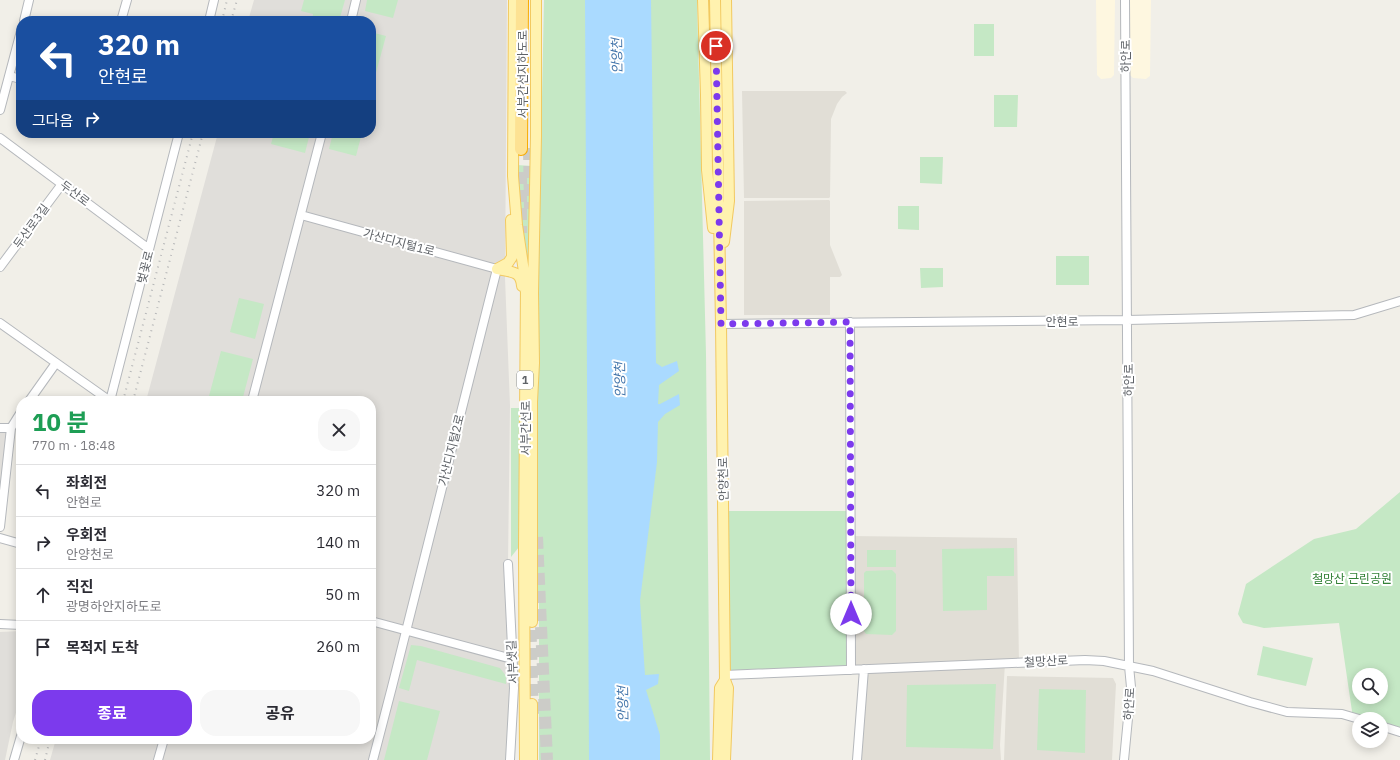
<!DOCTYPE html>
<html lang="ko">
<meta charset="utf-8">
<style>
:root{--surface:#fff;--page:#f7f7f7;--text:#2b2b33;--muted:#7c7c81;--line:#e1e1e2;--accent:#7c3aed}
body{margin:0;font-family:"IBM Plex Sans","Noto Sans KR",sans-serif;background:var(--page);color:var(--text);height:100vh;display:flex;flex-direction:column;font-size:15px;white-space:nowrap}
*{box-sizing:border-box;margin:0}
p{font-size:13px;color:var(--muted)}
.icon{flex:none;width:22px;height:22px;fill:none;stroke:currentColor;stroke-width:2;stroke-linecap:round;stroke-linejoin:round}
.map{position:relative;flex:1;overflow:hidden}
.panel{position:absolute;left:16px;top:396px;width:360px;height:348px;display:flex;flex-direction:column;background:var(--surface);border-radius:16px;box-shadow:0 2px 10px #0003}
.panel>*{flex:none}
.banner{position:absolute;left:16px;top:16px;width:360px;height:122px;border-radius:16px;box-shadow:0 2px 10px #0003;background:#1a4fa0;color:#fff;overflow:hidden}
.tools{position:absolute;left:1352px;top:668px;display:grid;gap:8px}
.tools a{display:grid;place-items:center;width:36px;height:36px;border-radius:50%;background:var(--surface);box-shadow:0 2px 10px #0003;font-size:20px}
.pin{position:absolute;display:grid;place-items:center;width:34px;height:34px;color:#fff;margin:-17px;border:2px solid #fff;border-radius:50%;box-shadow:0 1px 4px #0007}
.me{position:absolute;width:44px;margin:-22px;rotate:0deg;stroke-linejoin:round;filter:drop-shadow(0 0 3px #0008)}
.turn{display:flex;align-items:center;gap:14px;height:84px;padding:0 16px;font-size:18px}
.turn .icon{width:52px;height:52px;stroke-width:2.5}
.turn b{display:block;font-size:28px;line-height:34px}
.then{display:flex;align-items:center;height:38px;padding:0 16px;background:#0003;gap:8px;font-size:15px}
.round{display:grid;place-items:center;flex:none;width:42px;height:42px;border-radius:16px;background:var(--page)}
.overview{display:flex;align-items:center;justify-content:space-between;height:68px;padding:0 16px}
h1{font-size:24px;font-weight:700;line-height:30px;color:#1e9e55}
.button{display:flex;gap:8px;margin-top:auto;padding:8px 16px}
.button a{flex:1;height:46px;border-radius:16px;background:var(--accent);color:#fff;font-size:16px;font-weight:700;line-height:46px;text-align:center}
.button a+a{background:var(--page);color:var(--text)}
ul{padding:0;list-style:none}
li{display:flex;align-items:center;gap:12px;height:52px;padding:0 16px;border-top:1px solid var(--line)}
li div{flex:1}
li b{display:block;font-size:15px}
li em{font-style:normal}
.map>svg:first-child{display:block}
</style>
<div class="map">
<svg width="1400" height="760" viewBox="0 0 1400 760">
<rect width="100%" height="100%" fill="#f1efe8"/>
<path fill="#fef7e0" d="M1096,0H1115L1114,75L1111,78L1101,79L1097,75Z
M1130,0H1151L1150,76L1146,79L1133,78L1129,74Z"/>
<path fill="#e0deda" d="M254,0H507L505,278L510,406L508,564L512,725L510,760H50L56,739H371V401H146L218,133H371V21H248Z
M11,428L0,527V430Z
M21,631V697L13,722L5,760H0V632Z"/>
<path fill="#e1ded6" d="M742,91H845L847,93L842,97L837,104L831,119L830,197L829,198H744Z
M829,200L830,201V245L842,275L840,277H830V315H744V201Z
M850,536L1017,538L1019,664L1005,663L1000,745L1001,760H857L864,669L851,670Z
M1007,676L1113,678L1116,684L1112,760H1004Z"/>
<path fill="#c5e8c5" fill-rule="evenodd" d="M304,0H345L339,21H312L313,14L301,11Z
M367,0H398L393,18L365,11Z
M544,0H697L706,354L710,760H539V598L536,582L537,341Z
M974,24H994V56H974Z
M371,32L386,36L371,91Z
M994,95H1018L1017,127H994Z
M274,133H310L305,153L271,144Z
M333,133H362L356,156L329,149Z
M920,157H943L942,184L920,183Z
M516,165L533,166L528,265L525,258Z
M898,206H919V230L898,229Z
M1056,256H1089V285H1056Z
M920,268H943V287L921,288Z
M239,298L264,304L255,339L230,332Z
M221,351L253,359L242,401H230L209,396Z
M511,408H520L519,547L511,557Z
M1400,492V732L1381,726V719H1359L1353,718L1339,623L1264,628L1243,623L1238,614L1246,584L1314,539L1356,529ZM1359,675H1381V697H1359Z
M723,511H850L851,670L725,675Z
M1014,548V576H987V610L943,611L942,549Z
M867,550H896V567H867Z
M892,570L896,574V631L892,635L866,634L864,631V573L866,571Z
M411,645L421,646L500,668L506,676V684L417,660L409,691L399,688Z
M1263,646L1313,658L1306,686L1257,675Z
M996,684L993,749L906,747L907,685Z
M1039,689L1086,690L1085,753L1037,750Z
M399,701L440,711L427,760H384Z"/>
<path fill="#aadaff" d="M585,0H651L656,363L662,367L677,361L679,371L659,385L658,404H660L679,394L680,405L665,414L658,422L657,462L640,601L645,675L659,674L658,684L646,690L660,735V760H589Z"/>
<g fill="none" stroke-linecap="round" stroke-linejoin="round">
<path stroke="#ccccc8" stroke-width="12" stroke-dasharray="12 6" stroke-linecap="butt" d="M529,148L530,209
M521,172V233
M537,537L547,760
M530,612L533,715"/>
<defs>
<path id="minor" d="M24,21L29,0
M121,21L127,0
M209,21L214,0
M351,21L356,0
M9,76L21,79
M0,110L21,31
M0,138L149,249
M301,215L497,269L392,687L373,760
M0,267L62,184
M850,322L851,670
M0,323L110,401
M721,324L1127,320L1354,315L1400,301
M29,401L56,363
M110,401L179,133
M252,401L322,133
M0,428H11
M0,527L11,428L21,412
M0,538L21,544
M508,564L514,688L510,760
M371,621L512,659
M0,624L21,625
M725,675L1085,660L1104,661L1153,671L1250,702L1287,712L1342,714L1359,719
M1381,726L1400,732
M14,760L21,736
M158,760L164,739
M857,760L864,669
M1124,760L1131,687L1129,666L1125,0"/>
<path id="major" d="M514,0L513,176L517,225L526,285L524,547L525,760
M703,0L706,95L707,170L713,228
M715,0L721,324L725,680L728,688L725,760
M724,242L729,201L726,0
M497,269C510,272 521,270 522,286
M497,269L508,263L512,257L511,220
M532,622V402L534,363L533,293L536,136V0
M532,760V704
M718,760L720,688L725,680"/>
<path id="highway" d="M521,149L522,0"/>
</defs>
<use href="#minor" stroke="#b5b8bc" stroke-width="10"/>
<use href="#major" stroke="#f2c960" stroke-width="12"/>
<use href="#highway" stroke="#f9ab00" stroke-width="14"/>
<use href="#minor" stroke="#fff" stroke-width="8"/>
<use href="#major" stroke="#fff2af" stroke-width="10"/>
<use href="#highway" stroke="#fde293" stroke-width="12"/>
<path stroke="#b6b7b8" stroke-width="2" stroke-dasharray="1 5" stroke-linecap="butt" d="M222,21L227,0
M231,21L237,0
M123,401L193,133
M133,401L203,133
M35,760L41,739
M45,760L50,739"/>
</g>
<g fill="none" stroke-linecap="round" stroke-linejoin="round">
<path stroke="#7c3aed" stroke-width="7" stroke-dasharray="0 12.6" d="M716,46L721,324L850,322L851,614"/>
</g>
<g text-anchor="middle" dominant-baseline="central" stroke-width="4" stroke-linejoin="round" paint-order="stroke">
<rect fill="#fff" stroke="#8f9295" stroke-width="1" x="517" y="371" width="16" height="18" rx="3"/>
<g font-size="11" font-weight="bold" fill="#5f6368">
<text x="525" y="380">1</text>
</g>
<g font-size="12" fill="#5f6368" stroke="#fff">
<text transform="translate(1125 56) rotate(-90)">하안로</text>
<text transform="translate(522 74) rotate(-90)">서부간선지하도로</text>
<text transform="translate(75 193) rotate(37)">두산로</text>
<text transform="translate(31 226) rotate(-54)">두산로3길</text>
<text transform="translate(399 242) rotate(15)">가산디지털1로</text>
<text transform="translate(145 267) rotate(-76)">벚꽃로</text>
<text x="1062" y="321">안현로</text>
<text transform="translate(1128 380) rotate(-90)">하안로</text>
<text transform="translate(525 428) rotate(-90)">서부간선로</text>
<text transform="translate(451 450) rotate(-76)">가산디지털2로</text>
<text transform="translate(723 479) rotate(-91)">안양천로</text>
<text transform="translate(1046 661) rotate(-3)">철망산로</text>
<text transform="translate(512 662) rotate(-93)">서부샛길</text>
<text transform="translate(1129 704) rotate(-86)">하안로</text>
</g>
<g font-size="12" fill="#348238" stroke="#fff">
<text x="1352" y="578">철망산 근린공원</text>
</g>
<g font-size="13" font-style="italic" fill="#4174aa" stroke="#fff">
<text transform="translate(617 56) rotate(-91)">안양천</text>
<text transform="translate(620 380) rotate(-91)">안양천</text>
<text transform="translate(623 704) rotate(-91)">안양천</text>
</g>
</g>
</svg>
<div class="tools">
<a><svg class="icon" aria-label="search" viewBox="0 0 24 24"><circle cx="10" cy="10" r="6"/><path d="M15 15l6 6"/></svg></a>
<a><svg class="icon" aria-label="layers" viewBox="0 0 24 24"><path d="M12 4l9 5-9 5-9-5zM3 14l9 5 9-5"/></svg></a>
</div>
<div class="pin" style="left:716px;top:46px;background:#d93025"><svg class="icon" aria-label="arrive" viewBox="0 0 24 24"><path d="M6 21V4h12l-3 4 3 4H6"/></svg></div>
<svg class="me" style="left:851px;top:614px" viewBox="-20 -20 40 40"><circle r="19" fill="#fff"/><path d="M0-13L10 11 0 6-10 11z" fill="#7c3aed"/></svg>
<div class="banner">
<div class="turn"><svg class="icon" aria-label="left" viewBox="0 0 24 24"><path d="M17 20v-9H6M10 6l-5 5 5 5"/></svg><div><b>320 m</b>안현로</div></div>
<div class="then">그다음<svg class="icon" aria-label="right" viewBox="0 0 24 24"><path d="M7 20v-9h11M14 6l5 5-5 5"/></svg></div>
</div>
<section class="panel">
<div class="overview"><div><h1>10 분</h1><p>770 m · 18:48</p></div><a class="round"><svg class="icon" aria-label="close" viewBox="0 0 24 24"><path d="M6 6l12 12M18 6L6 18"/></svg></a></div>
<ul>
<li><svg class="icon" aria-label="left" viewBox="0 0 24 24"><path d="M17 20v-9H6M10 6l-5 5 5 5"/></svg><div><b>좌회전</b><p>안현로</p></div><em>320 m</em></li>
<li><svg class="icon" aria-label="right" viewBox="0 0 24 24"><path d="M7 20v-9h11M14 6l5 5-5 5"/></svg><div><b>우회전</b><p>안양천로</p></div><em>140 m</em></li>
<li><svg class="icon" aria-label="ahead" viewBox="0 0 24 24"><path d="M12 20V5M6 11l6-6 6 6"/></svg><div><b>직진</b><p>광명하안지하도로</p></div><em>50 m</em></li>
<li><svg class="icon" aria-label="arrive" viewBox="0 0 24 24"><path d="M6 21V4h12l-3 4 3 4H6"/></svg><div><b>목적지 도착</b></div><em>260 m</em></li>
</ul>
<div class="button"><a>종료</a><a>공유</a></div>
</section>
</div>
